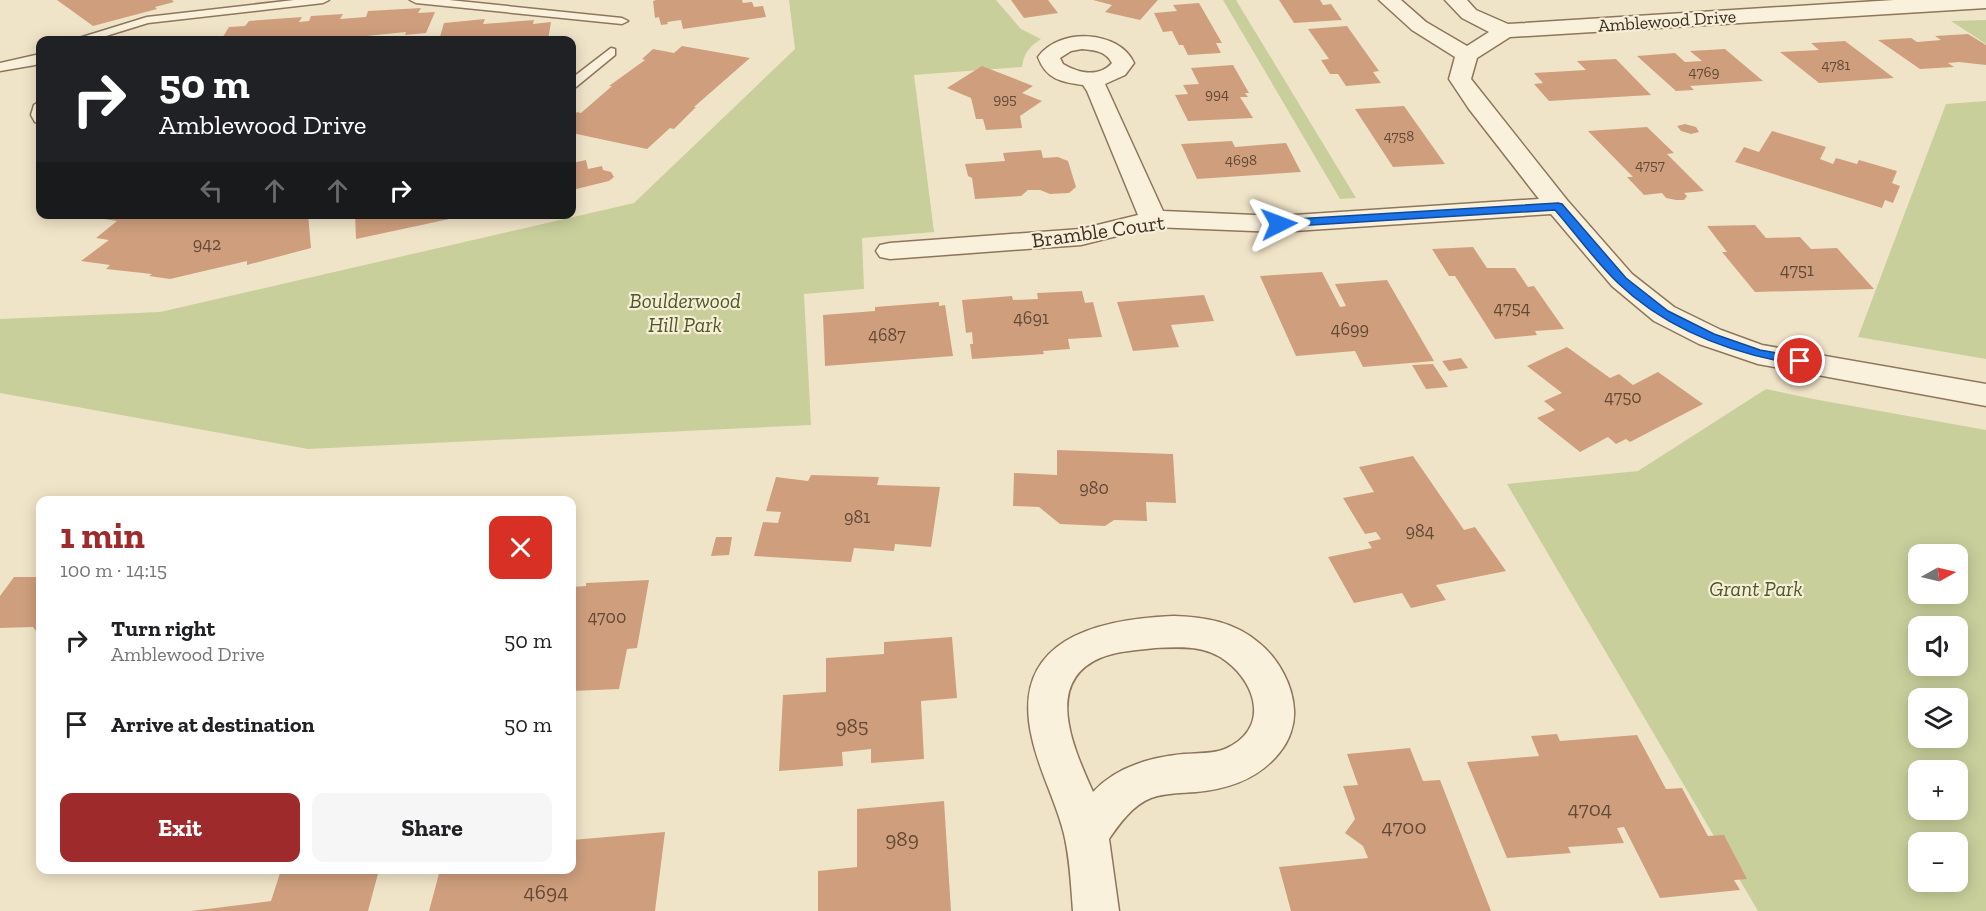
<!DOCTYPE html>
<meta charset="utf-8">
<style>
:root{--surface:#fff;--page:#f6f6f6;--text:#202124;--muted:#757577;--accent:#9e2a2b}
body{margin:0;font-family:"Zilla Slab",serif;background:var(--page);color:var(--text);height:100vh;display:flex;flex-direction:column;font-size:22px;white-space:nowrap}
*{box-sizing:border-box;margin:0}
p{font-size:20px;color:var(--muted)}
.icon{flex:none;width:33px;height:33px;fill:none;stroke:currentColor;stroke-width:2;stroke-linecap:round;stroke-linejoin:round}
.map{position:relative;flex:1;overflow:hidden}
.drawer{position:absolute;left:36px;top:496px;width:540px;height:378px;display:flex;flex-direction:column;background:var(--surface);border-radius:12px;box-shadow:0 3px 15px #0003}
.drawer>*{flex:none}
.guide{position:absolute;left:36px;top:36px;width:540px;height:183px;border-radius:12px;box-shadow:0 3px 15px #0003;background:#202124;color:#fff;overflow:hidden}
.needle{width:39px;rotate:82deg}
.fabs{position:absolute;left:1908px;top:544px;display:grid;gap:12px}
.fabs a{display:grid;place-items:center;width:60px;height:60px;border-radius:12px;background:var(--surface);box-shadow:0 3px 15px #0003;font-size:30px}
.pin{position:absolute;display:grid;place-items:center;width:51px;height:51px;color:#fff;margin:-26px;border:3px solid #fff;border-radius:50%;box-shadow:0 2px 6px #0007}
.me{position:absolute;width:66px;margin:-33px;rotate:87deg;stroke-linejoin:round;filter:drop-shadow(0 0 4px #0008)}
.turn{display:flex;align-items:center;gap:21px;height:126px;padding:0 24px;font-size:27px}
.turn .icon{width:78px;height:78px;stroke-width:2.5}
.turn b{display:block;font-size:42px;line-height:51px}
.lanes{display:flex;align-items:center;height:57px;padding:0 24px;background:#0003;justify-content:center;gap:30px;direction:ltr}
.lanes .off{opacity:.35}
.round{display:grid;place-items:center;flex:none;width:63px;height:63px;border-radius:12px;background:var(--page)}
.headline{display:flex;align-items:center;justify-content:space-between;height:102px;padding:0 24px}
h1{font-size:36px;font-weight:700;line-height:45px;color:var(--accent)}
.action{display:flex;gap:12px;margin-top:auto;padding:12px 24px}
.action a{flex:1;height:69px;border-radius:12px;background:var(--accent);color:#fff;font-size:24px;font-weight:700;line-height:69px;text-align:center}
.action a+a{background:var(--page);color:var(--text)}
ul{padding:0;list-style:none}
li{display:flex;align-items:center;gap:18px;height:84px;padding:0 24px}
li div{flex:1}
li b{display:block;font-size:22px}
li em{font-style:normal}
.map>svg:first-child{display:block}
</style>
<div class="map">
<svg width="1986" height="911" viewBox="0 0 1986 911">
<rect width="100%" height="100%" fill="#f0e4c8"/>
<path fill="#c9cf9b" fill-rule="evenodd" d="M789,0H996L1021,29L1041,39C1029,47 1024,53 1022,67L914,75L934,232L862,238L864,289L804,294L811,425L308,449L0,393V319L160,312L634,203L795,49Z
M1223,0H1236L1356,198L1340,199Z
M1986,20V44L1951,21Z
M1986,101V359L1858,337L1946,104Z
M1766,389L1813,399L1986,430V911H1758L1507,484L1638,471ZM1918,555H1958V594H1918ZM1918,627H1958V666H1918ZM1918,699H1958V738H1918ZM1918,771H1958V810H1918ZM1918,843H1958V882H1918Z"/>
<path fill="#cf9f7d" d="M57,0H172L174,2L155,7L157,9L93,26Z
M656,0H742L743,3L752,2L754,7L763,6L766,17L683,29L681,20L667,22L668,24L661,25L659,17L655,18L653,1Z
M1011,0H1048L1058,13L1024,18Z
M1093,0H1158L1140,20L1105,12L1112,5Z
M1279,0H1320L1323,5L1331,4L1342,20L1294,23Z
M1199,3L1222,43H1216L1221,53L1188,55L1183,45H1179L1172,31L1163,32L1154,13L1177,11L1173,5Z
M421,8L418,13L435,12L426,33L405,35L406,32L327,40H323L325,38L306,40H221L229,27L245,26L249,21L302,17L299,22L309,21L311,16L343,14L340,19L366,17L368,11Z
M485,19L483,24L534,20L533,24L551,22L548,40H439L444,23Z
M1347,26L1379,71L1373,72L1381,83L1346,86L1338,74H1330L1321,60L1329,59L1308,29Z
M1968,34L1986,45V65L1959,62L1948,63L1954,67L1920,69L1878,40L1911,38L1917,42L1941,40L1935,36Z
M1845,41L1894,78L1819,83L1780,52L1819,50L1811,43Z
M682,46L750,58L694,107H696L674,129L670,128L647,149L572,133V117L577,112L581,113L612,86H609L645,60L642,59L653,49L674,53Z
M1725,49L1763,81L1690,86L1694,90L1676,91L1637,56L1675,53L1685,62L1702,61L1690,51Z
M1616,59L1651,95L1549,101L1534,84L1543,83L1534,73L1586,70L1577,61Z
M1233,65L1249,93H1245L1248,97H1240L1253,118L1188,121L1175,95L1188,94L1183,85L1199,84L1191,68Z
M982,66L1033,86L1022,93L1042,101L1020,116L1022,128L986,130L983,119H976L971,98L947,88Z
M1404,106L1445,164L1393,167L1355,109Z
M1685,124L1696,127L1699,132L1691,134L1681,131L1677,126Z
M1647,127L1674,153L1667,154L1704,191L1684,193L1687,196L1684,200H1676L1666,198L1662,193L1644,195L1627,177H1633L1588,131Z
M1772,131L1826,147L1820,159L1833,164L1836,158L1857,164L1859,160L1897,171L1892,183L1900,186L1893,203L1885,200L1882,208L1735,162L1744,147L1759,152Z
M1232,141L1235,147L1286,143L1301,172L1197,179L1181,144Z
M1041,150L1043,158L1058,157L1068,161L1076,187L1069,193L1050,194L1040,190H1028L1021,196L975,199L972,178L968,176L965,164L1005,161L1003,153Z
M586,160L588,169L602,166L603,170L611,172L614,177L609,181L572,190V163Z
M94,214H308L311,248L247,265V261L170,279L149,276L152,274L106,269L110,265L81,261L109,240L96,238L117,221L91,217Z
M355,214H468V215L356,239Z
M1755,225L1766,238L1800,237L1811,249L1837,248L1874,289L1755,292L1722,252H1727L1707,226Z
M1473,247L1487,268H1515L1528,287L1534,286L1564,329L1535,331L1537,335L1495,339L1455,276H1449L1432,249Z
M1322,272L1340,307L1346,306L1335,284L1387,280L1434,361L1363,367L1355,351L1296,356L1260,276Z
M1082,291L1085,303L1093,302L1102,337L1068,339L1070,349L1043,351L1044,354L972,359L970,344H973L972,332L966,333L962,300L1012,296L1013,300L1038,299L1037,293Z
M1204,295L1214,321L1171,325L1179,347L1133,351L1117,302Z
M939,302V306L945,305L953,356L825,366L823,315L875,311V307Z
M1567,347L1610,378L1619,374L1633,385L1658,372L1703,404L1630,442L1626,439L1616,444L1608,437L1580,452L1537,418L1555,410L1544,401L1562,393L1527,366Z
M1461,358L1468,368L1449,371L1442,361Z
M1433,364L1448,387L1426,389L1412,365Z
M1057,450L1173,454L1176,503L1146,502L1147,521L1114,520L1105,526L1060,524L1039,507L1013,506L1014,473L1057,475Z
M1413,456L1464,530L1475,527L1506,571L1436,585L1446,600L1411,608L1402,593L1354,603L1328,557L1372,548L1368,542L1381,539L1376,532L1365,534L1343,498L1374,492L1359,467Z
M811,475L879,477L877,485L940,487L931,547L895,544L894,551L854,548L851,562L754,556L763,522L778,523L781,512L766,511L776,477L808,481Z
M716,537H732L729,555L711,556Z
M14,577H40V636L33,627L0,628V596Z
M649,580L637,648L627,649L619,689L572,691V587L586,586V583Z
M952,637L957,698L921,701L924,759L871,763V749L842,752L843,766L779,771L783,695L826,692V658L884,654V642Z
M1557,734L1560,741L1637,735L1666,789L1682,788L1708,836L1724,835L1747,879L1734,880L1740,890L1660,898L1624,827L1617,828L1624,843L1568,847L1571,853L1507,858L1467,762L1539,756L1531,736Z
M1410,748L1423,781L1440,780L1491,911H1291L1279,867L1368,858L1363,846L1345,833L1355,819L1343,786L1358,785L1347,754Z
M944,801L951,911H818V871L857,867V809Z
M665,832L655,911H429L440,870H572V840Z
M281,870H379L368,911H191L271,901Z"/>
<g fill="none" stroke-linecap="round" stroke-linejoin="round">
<defs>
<path id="lane" d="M294,0H329L323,3L148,23L93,40H77L79,38L147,17Z
M410,0H449L622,18L628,21L622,24L416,3Z
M611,48L615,49V55L576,87L572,88V78Z
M40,54V62L35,65L0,71V63Z
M40,101V123L35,122L31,115L34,105Z"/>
<path id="street" d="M1379,0H1401L1426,22L1467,46L1489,32L1462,18L1445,0H1467L1476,10L1508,24L1894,0H1986V8L1510,37L1477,58L1471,79L1567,200L1632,274L1674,307L1721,330L1762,345L1986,384V406L1758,364L1699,344L1654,321L1612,286L1551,214L1279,232L1153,227L1081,245L890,259L880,257L876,251L880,245L890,243L1081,229L1138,215L1087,91L1083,85C1061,82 1046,79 1038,57C1059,27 1119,30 1134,63L1125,75L1105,84L1163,211L1279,216L1539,199L1469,109L1449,79L1455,57L1412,30ZM1082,49C1094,50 1106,51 1112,63C1099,78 1078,73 1063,64L1060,58L1071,51Z
M1174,616C1205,617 1235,622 1259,643C1278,658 1293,685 1294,710C1295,725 1289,741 1280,752C1259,779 1229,789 1196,792C1182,793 1165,793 1151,798C1133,805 1120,823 1109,839L1119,911H1073C1071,885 1070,859 1064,834C1056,801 1039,771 1032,738C1009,640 1096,619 1174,616ZM1155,648C1180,647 1205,645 1226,661C1258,685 1269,730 1225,749C1213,754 1197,753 1184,754C1151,757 1116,767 1093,792C1075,751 1042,683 1100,658C1117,651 1137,650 1155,648Z"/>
</defs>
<use href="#lane" stroke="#8d765c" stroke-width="3"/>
<use href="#street" stroke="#8d765c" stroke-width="3"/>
<use href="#lane" fill="#faf1dc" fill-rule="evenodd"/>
<use href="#street" fill="#faf1dc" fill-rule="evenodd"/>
</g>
<path fill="#1a73e8" stroke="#114b97" stroke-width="1.5" d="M1558,203L1562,204L1626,278L1668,311L1714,334L1760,350L1805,358L1806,361L1805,364L1800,365C1733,354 1668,331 1618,283C1595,261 1576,234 1555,210L1279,227L1274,224L1279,220Z"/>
<g text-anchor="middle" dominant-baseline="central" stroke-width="4.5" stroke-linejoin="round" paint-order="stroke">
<g font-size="15" fill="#624a37">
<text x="1836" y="65">4781</text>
<text x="1704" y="72">4769</text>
<text x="1217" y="94">994</text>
<text x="1005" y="99">995</text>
<text x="1399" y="136">4758</text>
<text x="1241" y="160">4698</text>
<text x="1650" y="165">4757</text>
</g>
<g font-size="18" fill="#3d2e20" stroke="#f7eed8">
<text transform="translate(1667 21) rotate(-4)">Amblewood Drive</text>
</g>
<g font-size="18" fill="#624a37">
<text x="207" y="244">942</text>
<text x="1797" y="270">4751</text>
<text x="1512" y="308">4754</text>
<text x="1031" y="318">4691</text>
<text x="1350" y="329">4699</text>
<text x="887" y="335">4687</text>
<text x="1623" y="397">4750</text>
<text x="1094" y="488">980</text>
<text x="857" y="517">981</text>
<text x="1420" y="531">984</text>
<text x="607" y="617">4700</text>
</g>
<g font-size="21" fill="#3d2e20" stroke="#f7eed8">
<text transform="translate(1098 231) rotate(-8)">Bramble Court</text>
</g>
<g font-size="21" font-style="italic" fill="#4d5a26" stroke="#f7eed8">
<text x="685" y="300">Boulderwood<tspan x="685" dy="24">Hill Park</tspan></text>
<text x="1756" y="588">Grant Park</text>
</g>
<g font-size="21" fill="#624a37">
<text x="852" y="725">985</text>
<text x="1590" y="808">4704</text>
<text x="1404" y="826">4700</text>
<text x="902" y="838">989</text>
<text x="546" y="891">4694</text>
</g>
</g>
</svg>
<div class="fabs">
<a><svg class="needle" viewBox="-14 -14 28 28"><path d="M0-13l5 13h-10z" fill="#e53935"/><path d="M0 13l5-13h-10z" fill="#757577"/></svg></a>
<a><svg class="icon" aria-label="sound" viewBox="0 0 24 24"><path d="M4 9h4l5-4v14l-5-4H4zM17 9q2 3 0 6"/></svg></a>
<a><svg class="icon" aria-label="layers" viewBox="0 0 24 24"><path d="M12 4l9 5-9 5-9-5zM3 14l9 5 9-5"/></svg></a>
<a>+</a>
<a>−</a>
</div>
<div class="pin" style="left:1800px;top:361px;background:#d93025"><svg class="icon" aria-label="arrive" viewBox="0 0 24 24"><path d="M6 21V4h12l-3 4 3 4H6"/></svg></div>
<svg class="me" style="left:1279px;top:224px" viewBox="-20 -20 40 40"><path d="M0-17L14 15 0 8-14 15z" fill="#1a73e8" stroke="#fff" stroke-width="4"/></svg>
<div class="guide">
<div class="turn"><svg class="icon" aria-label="right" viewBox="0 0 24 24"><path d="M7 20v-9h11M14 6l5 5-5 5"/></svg><div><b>50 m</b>Amblewood Drive</div></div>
<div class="lanes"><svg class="icon off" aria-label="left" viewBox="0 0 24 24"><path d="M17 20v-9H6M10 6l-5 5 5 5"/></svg><svg class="icon off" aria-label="ahead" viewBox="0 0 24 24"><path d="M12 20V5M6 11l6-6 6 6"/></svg><svg class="icon off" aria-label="ahead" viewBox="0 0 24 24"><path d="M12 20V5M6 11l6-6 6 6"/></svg><svg class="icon" aria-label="right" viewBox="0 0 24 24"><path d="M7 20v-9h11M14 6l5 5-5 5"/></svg></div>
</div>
<section class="drawer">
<div class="headline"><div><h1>1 min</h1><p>100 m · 14:15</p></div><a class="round" style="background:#d93025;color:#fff"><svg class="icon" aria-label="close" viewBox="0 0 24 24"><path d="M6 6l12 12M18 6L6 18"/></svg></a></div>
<ul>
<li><svg class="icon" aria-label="right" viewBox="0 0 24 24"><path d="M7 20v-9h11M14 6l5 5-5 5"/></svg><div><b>Turn right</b><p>Amblewood Drive</p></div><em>50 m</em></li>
<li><svg class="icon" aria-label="arrive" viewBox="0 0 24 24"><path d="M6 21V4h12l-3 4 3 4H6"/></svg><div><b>Arrive at destination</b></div><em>50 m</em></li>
</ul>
<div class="action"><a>Exit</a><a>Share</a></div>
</section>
</div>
